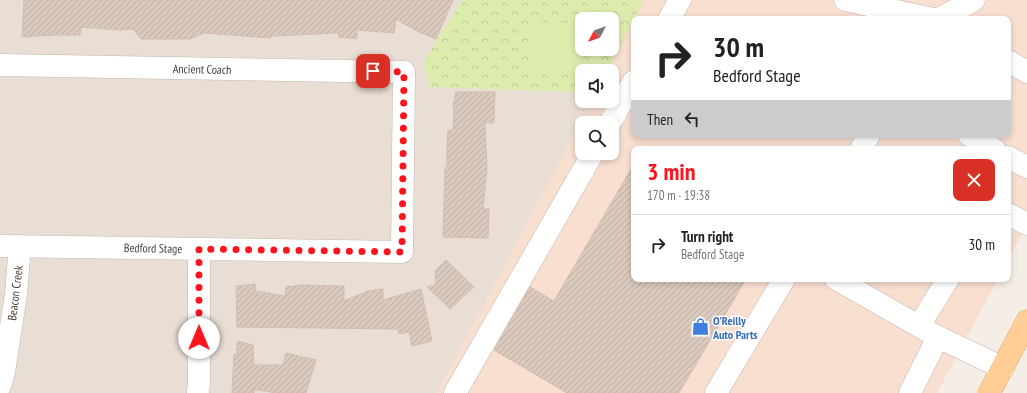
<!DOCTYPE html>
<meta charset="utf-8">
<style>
:root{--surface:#fff;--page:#f6f6f6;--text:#222;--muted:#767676;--line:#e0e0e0;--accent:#ff131d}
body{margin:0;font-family:"PT Sans Narrow",sans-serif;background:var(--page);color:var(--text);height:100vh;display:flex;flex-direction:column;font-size:15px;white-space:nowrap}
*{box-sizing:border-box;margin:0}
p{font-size:13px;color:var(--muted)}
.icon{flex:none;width:22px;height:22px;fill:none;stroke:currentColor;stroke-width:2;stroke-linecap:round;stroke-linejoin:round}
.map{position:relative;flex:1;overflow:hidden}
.details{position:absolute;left:631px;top:146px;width:380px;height:136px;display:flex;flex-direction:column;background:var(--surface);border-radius:8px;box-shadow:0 2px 6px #0003}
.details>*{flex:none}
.guide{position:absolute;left:631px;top:16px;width:380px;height:122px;border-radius:8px;box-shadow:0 2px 6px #0003;background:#fff;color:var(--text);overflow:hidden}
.needle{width:26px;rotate:229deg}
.fabs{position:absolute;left:575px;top:12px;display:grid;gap:8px}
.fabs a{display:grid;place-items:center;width:44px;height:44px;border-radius:8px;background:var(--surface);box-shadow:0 2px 6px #0003;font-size:20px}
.pin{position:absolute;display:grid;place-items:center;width:34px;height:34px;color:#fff;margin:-17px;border-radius:8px;box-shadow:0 2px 6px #0006}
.me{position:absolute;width:44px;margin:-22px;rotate:0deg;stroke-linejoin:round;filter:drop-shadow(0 0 3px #0008)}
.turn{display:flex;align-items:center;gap:14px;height:84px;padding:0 16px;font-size:18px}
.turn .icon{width:52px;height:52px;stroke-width:2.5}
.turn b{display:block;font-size:28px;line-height:34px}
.then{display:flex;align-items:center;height:38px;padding:0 16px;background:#0003;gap:8px;font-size:15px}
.round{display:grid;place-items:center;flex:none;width:42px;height:42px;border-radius:8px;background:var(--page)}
.summary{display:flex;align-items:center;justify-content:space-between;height:68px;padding:0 16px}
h1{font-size:24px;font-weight:700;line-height:30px;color:var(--accent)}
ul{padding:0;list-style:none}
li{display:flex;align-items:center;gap:12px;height:60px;padding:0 16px;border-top:1px solid var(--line)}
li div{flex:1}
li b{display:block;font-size:15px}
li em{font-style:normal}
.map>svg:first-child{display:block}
</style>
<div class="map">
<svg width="1027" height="393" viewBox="0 0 1027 393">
<defs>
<pattern id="park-crowns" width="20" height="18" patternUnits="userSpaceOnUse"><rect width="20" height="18" fill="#dcecac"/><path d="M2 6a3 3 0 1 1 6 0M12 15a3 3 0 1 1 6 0" fill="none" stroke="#becb95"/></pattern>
<pattern id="building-hatch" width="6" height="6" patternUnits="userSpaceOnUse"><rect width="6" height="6" fill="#dacabe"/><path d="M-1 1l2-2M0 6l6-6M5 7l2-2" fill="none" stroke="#bdaea4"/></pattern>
</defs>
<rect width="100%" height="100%" fill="#f5eee6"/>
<path fill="#e9ded4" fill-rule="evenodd" d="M0,0H644L607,71H582V101H592L437,393H0ZM582,19H612V49H582Z"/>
<path fill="#f8dfd0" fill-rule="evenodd" d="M644,0H1027V225L1008,260V149H634V279H998L937,393H437L592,101H612V71H607L634,19V135H1008V19H634ZM582,123H612V153H582Z"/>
<path fill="url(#park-crowns)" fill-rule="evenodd" d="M462,0H644L607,71H582V92L429,87C429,78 427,72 423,64ZM582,19H612V49H582Z"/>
<path fill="#dcecac" d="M532,22L580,23L579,71L532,70Z"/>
<path fill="url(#building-hatch)" stroke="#d3bdad" d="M24,0H131V1L167,0H453L436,39L417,31L396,19L394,33L357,30V39L339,37L338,33L272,36L270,38L204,33L190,39H141L133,29L120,30L81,27L80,35H54L22,37Z
M456,92H495L494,123H485L487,168L483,209H489L488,238L443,237L445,167H447V141L448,130H453L454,111L453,105Z
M634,164V279H746L679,393H567L494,350L530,287L554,301Z
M446,260L474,287L450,309L427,287L436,285L435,271Z
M255,284L256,291L285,296L286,287L302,285L344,286V301L368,291L383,289V300L421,289L432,341L412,346L409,332L399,334L398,329L237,327L236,286Z
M237,341L253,345L254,365H283L286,353L316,360L306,393H276L254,389V393H232L234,354L237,355Z"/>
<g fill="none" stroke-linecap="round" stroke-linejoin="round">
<defs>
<path id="minor" d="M845,0L933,19
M669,19L680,0
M939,19L974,0
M1008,61L1027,72
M0,65L404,72L402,252L0,246
M610,123L634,81
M969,135L994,149
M861,149L869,135
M1008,157L1027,167
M1008,214L1027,224
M836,279L938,337L1003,368
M919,326L948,279
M0,386L4,372L16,294L20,246
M198,393L199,382V249
M455,393L593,153
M716,393L784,279
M910,393L938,337"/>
<path id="major" d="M989,393L1027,321"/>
</defs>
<use href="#minor" stroke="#c4b6ab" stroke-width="23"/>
<use href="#major" stroke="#eea65b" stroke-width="23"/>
<use href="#minor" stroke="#fff" stroke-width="22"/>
<use href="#major" stroke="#ffcd95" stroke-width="22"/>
</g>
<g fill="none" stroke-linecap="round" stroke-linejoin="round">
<path stroke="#ff131d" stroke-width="7" stroke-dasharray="0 12.6" d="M199,338V249L402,252L404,72L373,71"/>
</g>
<defs>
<symbol id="shop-bare" viewBox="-9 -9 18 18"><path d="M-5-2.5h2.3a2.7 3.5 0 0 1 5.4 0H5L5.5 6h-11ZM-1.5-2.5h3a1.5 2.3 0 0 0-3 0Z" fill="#3f7fe0" stroke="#fff" stroke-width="2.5" paint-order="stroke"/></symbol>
</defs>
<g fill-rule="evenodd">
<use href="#shop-bare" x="688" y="314" width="25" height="25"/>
</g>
<g text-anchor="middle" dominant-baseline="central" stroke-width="3" stroke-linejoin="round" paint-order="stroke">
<g font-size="12" fill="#483d35" stroke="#fff">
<text transform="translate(202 69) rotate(1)">Ancient Coach</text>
<text transform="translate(153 248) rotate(1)">Bedford Stage</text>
<text transform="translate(15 293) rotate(-83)">Beacon Creek</text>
</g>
<g font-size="12" font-weight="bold" fill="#366cbe" stroke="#fff" text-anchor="start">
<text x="713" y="320">O'Reilly<tspan x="713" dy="14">Auto Parts</tspan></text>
</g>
</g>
</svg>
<div class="fabs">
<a><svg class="needle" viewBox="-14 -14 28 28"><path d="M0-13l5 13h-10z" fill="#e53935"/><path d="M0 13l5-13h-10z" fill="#767676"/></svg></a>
<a><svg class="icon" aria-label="sound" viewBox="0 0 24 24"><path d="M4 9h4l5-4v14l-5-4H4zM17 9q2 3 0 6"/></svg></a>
<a><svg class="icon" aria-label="search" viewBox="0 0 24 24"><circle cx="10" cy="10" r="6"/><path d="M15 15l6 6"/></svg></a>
</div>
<div class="pin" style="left:373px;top:71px;background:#d93025"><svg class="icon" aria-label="arrive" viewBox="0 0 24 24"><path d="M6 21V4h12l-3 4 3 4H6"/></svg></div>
<svg class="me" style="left:199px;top:338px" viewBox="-20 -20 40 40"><circle r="19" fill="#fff"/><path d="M0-13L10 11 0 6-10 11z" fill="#ff131d"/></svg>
<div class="guide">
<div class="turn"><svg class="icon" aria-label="right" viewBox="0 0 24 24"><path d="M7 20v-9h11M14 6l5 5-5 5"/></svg><div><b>30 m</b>Bedford Stage</div></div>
<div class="then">Then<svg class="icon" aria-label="left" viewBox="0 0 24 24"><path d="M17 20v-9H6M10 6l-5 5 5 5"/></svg></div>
</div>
<section class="details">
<div class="summary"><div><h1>3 min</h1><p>170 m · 19:38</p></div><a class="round" style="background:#d93025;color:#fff"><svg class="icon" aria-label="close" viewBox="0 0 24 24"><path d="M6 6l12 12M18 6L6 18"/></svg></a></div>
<ul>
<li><svg class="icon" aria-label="right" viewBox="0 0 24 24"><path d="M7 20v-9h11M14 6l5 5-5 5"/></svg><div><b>Turn right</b><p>Bedford Stage</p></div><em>30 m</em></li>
</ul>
</section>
</div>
